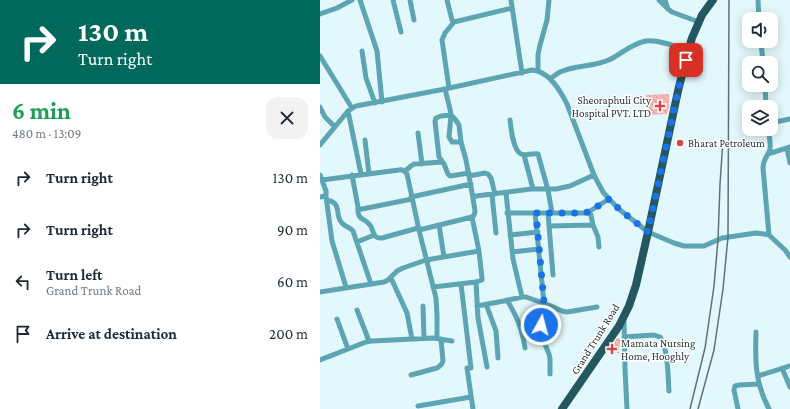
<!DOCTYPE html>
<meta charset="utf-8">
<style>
:root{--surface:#fff;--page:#f2f2f3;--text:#1f2937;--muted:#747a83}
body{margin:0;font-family:"Crimson Pro",serif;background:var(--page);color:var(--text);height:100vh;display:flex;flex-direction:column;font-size:15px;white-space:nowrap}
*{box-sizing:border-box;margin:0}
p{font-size:13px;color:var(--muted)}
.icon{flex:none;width:22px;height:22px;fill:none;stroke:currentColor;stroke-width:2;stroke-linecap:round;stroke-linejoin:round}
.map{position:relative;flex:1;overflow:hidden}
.panel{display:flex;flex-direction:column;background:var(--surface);width:320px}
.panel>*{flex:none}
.guide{background:#00695c;color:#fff;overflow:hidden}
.tools{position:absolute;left:422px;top:12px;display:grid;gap:8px}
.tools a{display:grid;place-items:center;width:36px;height:36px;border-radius:8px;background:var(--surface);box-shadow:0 2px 10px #0003;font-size:20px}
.pin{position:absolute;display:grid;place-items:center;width:34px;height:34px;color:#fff;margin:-17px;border-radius:8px;box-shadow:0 2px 6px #0006}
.me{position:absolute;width:44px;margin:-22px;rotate:7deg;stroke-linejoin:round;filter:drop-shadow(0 0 3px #0008)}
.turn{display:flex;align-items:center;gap:14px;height:84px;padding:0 12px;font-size:18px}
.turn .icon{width:52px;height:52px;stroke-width:2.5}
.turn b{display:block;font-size:28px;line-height:34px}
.round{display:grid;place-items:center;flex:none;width:42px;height:42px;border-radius:12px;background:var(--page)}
.headline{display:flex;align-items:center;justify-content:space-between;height:68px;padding:0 12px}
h1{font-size:24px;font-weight:700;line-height:30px;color:#1e9e55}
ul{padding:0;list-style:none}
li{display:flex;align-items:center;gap:12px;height:52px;padding:0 12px}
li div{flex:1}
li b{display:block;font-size:15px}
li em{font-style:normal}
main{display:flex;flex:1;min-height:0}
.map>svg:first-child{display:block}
</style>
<main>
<section class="panel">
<div class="guide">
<div class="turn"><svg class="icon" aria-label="right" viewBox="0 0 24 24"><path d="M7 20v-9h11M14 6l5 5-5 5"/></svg><div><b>130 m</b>Turn right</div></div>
</div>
<div class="headline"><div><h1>6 min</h1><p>480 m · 13:09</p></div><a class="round"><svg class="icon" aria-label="close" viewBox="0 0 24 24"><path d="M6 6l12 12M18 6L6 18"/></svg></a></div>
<ul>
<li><svg class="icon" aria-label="right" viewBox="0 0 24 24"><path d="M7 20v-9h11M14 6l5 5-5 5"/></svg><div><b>Turn right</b></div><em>130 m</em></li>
<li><svg class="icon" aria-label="right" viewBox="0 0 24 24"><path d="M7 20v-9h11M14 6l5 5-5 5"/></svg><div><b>Turn right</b></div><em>90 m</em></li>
<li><svg class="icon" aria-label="left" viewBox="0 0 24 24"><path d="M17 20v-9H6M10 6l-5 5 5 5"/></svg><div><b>Turn left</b><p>Grand Trunk Road</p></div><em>60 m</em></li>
<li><svg class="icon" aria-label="arrive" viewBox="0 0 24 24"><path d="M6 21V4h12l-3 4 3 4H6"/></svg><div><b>Arrive at destination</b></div><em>200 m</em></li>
</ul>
</section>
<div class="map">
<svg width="470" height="409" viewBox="0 0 470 409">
<defs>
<pattern id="building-back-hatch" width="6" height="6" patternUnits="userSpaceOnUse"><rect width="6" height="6" fill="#fdb5ae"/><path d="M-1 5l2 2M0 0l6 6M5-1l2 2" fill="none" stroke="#d99c96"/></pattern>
</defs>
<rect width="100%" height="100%" fill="#e3f8fc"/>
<path fill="url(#building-back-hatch)" d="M349,94V107L347,114L328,115L326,110V95Z
M297,338L300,339L299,353L289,351Z"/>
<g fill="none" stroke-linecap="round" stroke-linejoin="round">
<path stroke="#5da5b2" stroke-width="5" d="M40,0L57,51L62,102
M73,0L81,32
M90,0L94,20
M127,0L132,20L134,22L192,8
M191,0L202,73
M339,0L347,8
M345,0L348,9L352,12L379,22
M438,0L439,19
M0,14L17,8L32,0
M441,41L443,63
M42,51L46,78L55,103
M0,56L32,108
M218,70V55L220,45L227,20L229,0
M230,79C233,77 236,74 240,72C256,65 275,67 291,59C302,53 313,43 326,41C338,39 357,47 368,51
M445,85L446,107
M129,88L122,40L125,33L134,22
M125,89L130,109L131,115L129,137L132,142H141
M0,107L5,117L15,127
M28,111L41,174
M190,120C191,129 193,150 201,154C206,156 212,153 218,154L228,190L232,213
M451,123L470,119
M448,129C449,135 451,143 450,149C448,157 443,158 443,168L449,235
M98,133L102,164
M45,140L49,174
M0,145L28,111L36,106L125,89L212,70C229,71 240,90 247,104L274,175L283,192L289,199L300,210L328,232L354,243L364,246H384L402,238L436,233L444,234L449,235L465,250L470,257
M467,148L470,163
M448,154L470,147
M204,155L213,189
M85,171L91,166L94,164L122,162
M149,173L130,176L128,174L124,164L119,157L115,121L116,118L121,116L131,115L135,119L139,125L141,142L146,160L153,198
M0,175L6,191V196L0,197
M32,175L38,207L39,209H42L92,199
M149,176L165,173L168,174L171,178L175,194
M2,180L79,170C83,169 85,171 87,174L99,230L116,298L117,315V338
M186,193L193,259L202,297
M172,195L176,233
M6,196L12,241L26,287
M91,197L151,184
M7,200C23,203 14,215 22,223C25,227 30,227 33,231L51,284
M38,207C37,221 44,217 50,225C54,230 52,239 62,238L98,228
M270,211L273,225L278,237L279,247
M187,213H265L270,211L289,199
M215,213L224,303L221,332L222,337L229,354L230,359V374
M228,213L233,275
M119,225L124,257
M229,226L273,225
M99,230L152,217C158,213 153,205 153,198L156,196L211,189H236L250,186L274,175
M190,235L218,232
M37,242L54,235
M192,252L219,249
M71,278L87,313L92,339
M156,282L158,318L167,367
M141,284L151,368H147L153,409
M113,287L156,282L162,280V278L159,251L152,217
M0,292L64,282L68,280L77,271L83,268L106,260L159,251
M187,300C197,317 202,328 205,348
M166,304L176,331L177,344L178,358
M103,306L104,338
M157,306L184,301L202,297H206L231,306L242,311L247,312L277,307
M37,310L49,341
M17,319L28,349
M304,319L305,369L307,409
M436,332C435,360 435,383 449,409
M304,337L334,335L340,337C348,348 348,376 349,391
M0,360L46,342L52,341L113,338L132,341
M462,368L470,387
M91,375L117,368C120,366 122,365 123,361L121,339
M438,376L470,366
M98,406L151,397
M418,409L414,390L415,386L419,385L439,384"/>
<path stroke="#245760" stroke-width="8" d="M242,409L299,326L309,306L316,285L328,232L358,91L368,51L372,38L382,15L393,0"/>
<path stroke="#617074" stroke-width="1.5" d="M370,409L385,348L394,286L398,240L400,184L403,140
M378,409L394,350L403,289L408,237L409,0"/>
</g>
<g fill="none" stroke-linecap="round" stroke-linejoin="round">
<path stroke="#1a73e8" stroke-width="7" stroke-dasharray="0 12.6" d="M221,325L224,303L216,213H265L270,211L289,199L300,210L328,232L358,91L366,60"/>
</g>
<g fill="#d54644" stroke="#fff" stroke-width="1.5">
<path d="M338 100h4v4h4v4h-4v4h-4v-4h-4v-4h4z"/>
<circle cx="360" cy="143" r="4"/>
<path d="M290 343h4v4h4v4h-4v4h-4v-4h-4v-4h4z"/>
</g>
<g text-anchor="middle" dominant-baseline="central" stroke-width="3" stroke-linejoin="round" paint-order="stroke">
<g font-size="11" fill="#283538" stroke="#fff" text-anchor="start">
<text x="331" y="100" text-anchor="end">Sheoraphuli City<tspan x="331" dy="13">Hospital PVT. LTD</tspan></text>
<text x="368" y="143">Bharat Petroleum</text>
<text x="301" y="343">Mamata Nursing<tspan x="301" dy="13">Home, Hooghly</tspan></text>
</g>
<g font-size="11" fill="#283538" stroke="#fff">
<text transform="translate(275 339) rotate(-58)">Grand Trunk Road</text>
</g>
</g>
</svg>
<div class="tools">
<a><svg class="icon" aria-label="sound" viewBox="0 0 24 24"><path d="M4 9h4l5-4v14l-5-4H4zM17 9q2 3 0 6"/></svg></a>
<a><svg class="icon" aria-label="search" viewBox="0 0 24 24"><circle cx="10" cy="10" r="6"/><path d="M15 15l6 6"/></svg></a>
<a><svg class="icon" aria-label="layers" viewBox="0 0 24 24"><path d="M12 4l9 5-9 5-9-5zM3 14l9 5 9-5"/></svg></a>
</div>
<div class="pin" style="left:366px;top:60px;background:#d93025"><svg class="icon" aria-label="arrive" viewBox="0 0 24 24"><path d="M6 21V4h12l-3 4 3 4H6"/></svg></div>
<svg class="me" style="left:221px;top:325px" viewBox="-20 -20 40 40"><circle r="17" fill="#1a73e8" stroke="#fff" stroke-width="3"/><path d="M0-11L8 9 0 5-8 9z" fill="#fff"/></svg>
</div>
</main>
